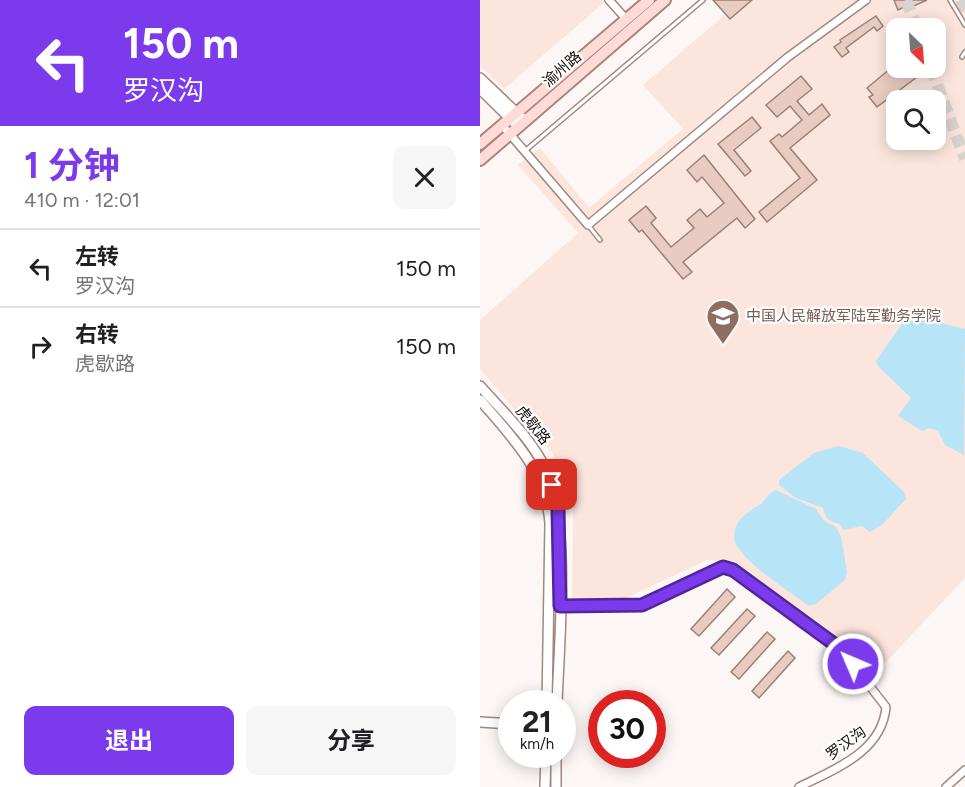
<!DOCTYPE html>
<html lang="zh">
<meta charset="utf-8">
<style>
:root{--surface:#fff;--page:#f6f6f6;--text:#202124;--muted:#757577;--line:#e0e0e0;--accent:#7c3aed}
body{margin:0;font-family:Figtree,"Noto Sans SC",sans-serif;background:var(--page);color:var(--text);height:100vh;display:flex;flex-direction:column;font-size:22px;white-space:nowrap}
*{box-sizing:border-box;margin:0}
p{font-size:20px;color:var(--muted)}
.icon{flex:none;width:33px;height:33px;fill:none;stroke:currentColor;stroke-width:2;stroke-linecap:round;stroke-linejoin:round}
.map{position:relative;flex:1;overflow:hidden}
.details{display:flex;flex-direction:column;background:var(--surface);width:480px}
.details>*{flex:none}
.guide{background:#7c3aed;color:#fff;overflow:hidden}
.needle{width:39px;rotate:155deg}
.tools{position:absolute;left:406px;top:18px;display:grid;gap:12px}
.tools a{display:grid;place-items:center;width:60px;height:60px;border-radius:12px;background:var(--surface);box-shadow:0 3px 15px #0003;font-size:30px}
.speed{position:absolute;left:18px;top:690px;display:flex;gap:12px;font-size:30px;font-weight:700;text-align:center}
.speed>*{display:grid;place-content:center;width:78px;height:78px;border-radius:50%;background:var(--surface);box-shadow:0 3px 15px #0003;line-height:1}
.speed small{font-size:15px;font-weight:400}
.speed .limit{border:9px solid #d22;background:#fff;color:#111}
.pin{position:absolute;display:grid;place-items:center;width:51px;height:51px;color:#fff;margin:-26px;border-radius:12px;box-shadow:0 3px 9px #0006}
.me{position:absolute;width:66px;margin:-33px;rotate:315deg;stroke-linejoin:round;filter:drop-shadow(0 0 4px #0008)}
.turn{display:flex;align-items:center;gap:21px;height:126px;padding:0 24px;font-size:27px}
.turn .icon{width:78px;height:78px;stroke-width:2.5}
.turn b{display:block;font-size:42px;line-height:51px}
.round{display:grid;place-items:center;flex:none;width:63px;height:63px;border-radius:12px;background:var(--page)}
.summary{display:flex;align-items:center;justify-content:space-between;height:102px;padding:0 24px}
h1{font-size:36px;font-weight:700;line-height:45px;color:var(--accent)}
.primary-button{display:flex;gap:12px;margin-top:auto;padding:12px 24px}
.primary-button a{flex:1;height:69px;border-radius:12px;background:var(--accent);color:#fff;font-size:24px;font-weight:700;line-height:69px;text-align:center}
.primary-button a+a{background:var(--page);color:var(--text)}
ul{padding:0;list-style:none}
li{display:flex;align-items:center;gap:18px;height:78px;padding:0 24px;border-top:2px solid var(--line)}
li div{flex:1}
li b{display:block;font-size:22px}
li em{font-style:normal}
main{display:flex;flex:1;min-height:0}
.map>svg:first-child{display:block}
</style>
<main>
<section class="details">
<div class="guide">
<div class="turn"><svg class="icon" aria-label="left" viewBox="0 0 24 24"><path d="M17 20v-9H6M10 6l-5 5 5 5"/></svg><div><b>150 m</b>罗汉沟</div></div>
</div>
<div class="summary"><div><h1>1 分钟</h1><p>410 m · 12:01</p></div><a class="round"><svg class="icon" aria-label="close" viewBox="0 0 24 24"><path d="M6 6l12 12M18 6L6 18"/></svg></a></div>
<ul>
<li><svg class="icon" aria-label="left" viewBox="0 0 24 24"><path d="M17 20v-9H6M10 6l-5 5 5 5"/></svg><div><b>左转</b><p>罗汉沟</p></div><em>150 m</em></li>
<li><svg class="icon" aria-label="right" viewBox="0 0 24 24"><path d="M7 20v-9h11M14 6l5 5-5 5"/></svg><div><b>右转</b><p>虎歇路</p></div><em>150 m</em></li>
</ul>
<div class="primary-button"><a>退出</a><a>分享</a></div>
</section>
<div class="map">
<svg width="485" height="787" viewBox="0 0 485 787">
<rect width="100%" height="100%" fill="#fcf6f4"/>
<path fill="#fce5dd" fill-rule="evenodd" d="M0,0H127L24,89L0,66Z
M262,0H485V578L393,676L342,625L247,562L227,560L144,599L92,601L93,508L73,454L0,369V320L98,233L38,165L60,148L109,208L203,129L163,85ZM417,28H456V68H417ZM417,100H456V140H417Z"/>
<path fill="#b8e4f8" d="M438,313L457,322L485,329L484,455L465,445L458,431L449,428L442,431L418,416L431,398L398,366L396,361L426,318Z
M359,446L383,453L424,492L426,499L402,525L390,532L382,526L363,530L360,524C349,521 345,519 343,508L316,498L299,485V480L334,453Z
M296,490L336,509L344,521L356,527L361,536L367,572L365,580L336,604L329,606C312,593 255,558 254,537C253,521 268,512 279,505C286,501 287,493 296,490Z"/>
<path fill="#e8cbc1" stroke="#9a8076" stroke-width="1.5" d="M233,0H272L250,19Z
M414,0H447L427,9L426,6L418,10Z
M396,16L403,26L397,31L394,27L366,48L369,52L362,57L354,47L361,42L360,40Z
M417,63V68H449L397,107L389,97L393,95L387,88Z
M321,76L332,89L317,101L329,115L342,104L350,115L310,148L337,180L287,222L279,212L320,178L290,141L299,134L302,137L322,120L310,106L297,117L286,105Z
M272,117L281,128L254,150L271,171L265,176L238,144Z
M224,155L275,219L265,228L257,218L203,262L212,272L203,279L162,230L159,232L149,220L166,206L176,218L171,223L191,247L214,228L207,220L220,209L227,217L244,203L222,177L217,182L207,170Z
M247,589L255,597L219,636L211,629Z
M267,609L275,616L239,655L231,648Z
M287,632L295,639L259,679L251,672Z
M308,651L315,658L279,698L272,691Z"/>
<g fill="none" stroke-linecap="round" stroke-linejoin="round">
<path stroke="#d9d3d0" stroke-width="12" stroke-dasharray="12 6" stroke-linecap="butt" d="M426,0L437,28
M481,0L485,11
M451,68L485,159"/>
<defs>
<path id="lane" d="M470,0L485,25
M482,57L485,52
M46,150L223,0
M108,225L120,240"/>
<path id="street" d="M129,0L146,19
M22,125L108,225L308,57L386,0
M69,606L162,605L243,567L253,570L361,649L406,707C402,752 355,769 319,787
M466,787L485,770"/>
<path id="secondary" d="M0,78L45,121
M0,89L38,126
M0,386C23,412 50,437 65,468C91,523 79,641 77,704
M0,400C33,438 66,471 70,523L67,704
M0,722L32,724
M76,754V787
M65,787L66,754"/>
<path id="primary" d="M0,144L169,0
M0,160L185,0"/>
</defs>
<use href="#lane" stroke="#a2877e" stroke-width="6"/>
<use href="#street" stroke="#a2877e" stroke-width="10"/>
<use href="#secondary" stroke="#a2877e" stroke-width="12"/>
<use href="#primary" stroke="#ac827c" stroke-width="14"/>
<use href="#lane" stroke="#fff" stroke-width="3"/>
<use href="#street" stroke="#fff" stroke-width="7"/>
<use href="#secondary" stroke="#fff" stroke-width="9"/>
<use href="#primary" stroke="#fedbd6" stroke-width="10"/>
</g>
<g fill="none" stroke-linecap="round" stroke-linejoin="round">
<defs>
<path id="route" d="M72,485L78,510L80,606L162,605L243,567L253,570L361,649L373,664"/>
</defs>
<use href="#route" stroke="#51269a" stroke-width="15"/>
<use href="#route" stroke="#7c3aed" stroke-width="10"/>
</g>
<defs>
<symbol id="university-pin" viewBox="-11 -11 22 30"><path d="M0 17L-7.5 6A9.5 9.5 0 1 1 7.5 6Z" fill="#8d6e63" stroke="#fff"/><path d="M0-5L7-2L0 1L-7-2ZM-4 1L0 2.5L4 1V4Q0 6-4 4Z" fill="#fff"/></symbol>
</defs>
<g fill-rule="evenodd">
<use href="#university-pin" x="224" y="297" width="38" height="52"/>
</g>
<g text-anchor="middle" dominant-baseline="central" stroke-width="4.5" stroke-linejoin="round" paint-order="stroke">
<g font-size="15" fill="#130a07" stroke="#fff">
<text transform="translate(82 69) rotate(-41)">渝州路</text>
<text transform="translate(53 425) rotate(51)">虎歇路</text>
<text transform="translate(366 743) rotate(-36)">罗汉沟</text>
</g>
<g font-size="15" fill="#785e54" stroke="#fff" text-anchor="start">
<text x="266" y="316">中国人民解放军陆军勤务学院</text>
</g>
</g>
</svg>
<div class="tools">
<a><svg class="needle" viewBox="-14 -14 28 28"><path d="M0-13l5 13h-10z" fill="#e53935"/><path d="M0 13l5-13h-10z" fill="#757577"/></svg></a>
<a><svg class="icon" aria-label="search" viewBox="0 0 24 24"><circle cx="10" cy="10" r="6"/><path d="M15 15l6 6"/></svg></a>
</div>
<div class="speed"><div>21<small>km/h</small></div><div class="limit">30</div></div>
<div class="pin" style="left:72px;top:485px;background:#d93025"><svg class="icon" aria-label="arrive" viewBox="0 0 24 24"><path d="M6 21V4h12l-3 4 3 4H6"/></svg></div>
<svg class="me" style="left:373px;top:664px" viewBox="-20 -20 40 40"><circle r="17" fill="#7c3aed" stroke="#fff" stroke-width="3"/><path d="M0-11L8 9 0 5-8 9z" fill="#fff"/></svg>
</div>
</main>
